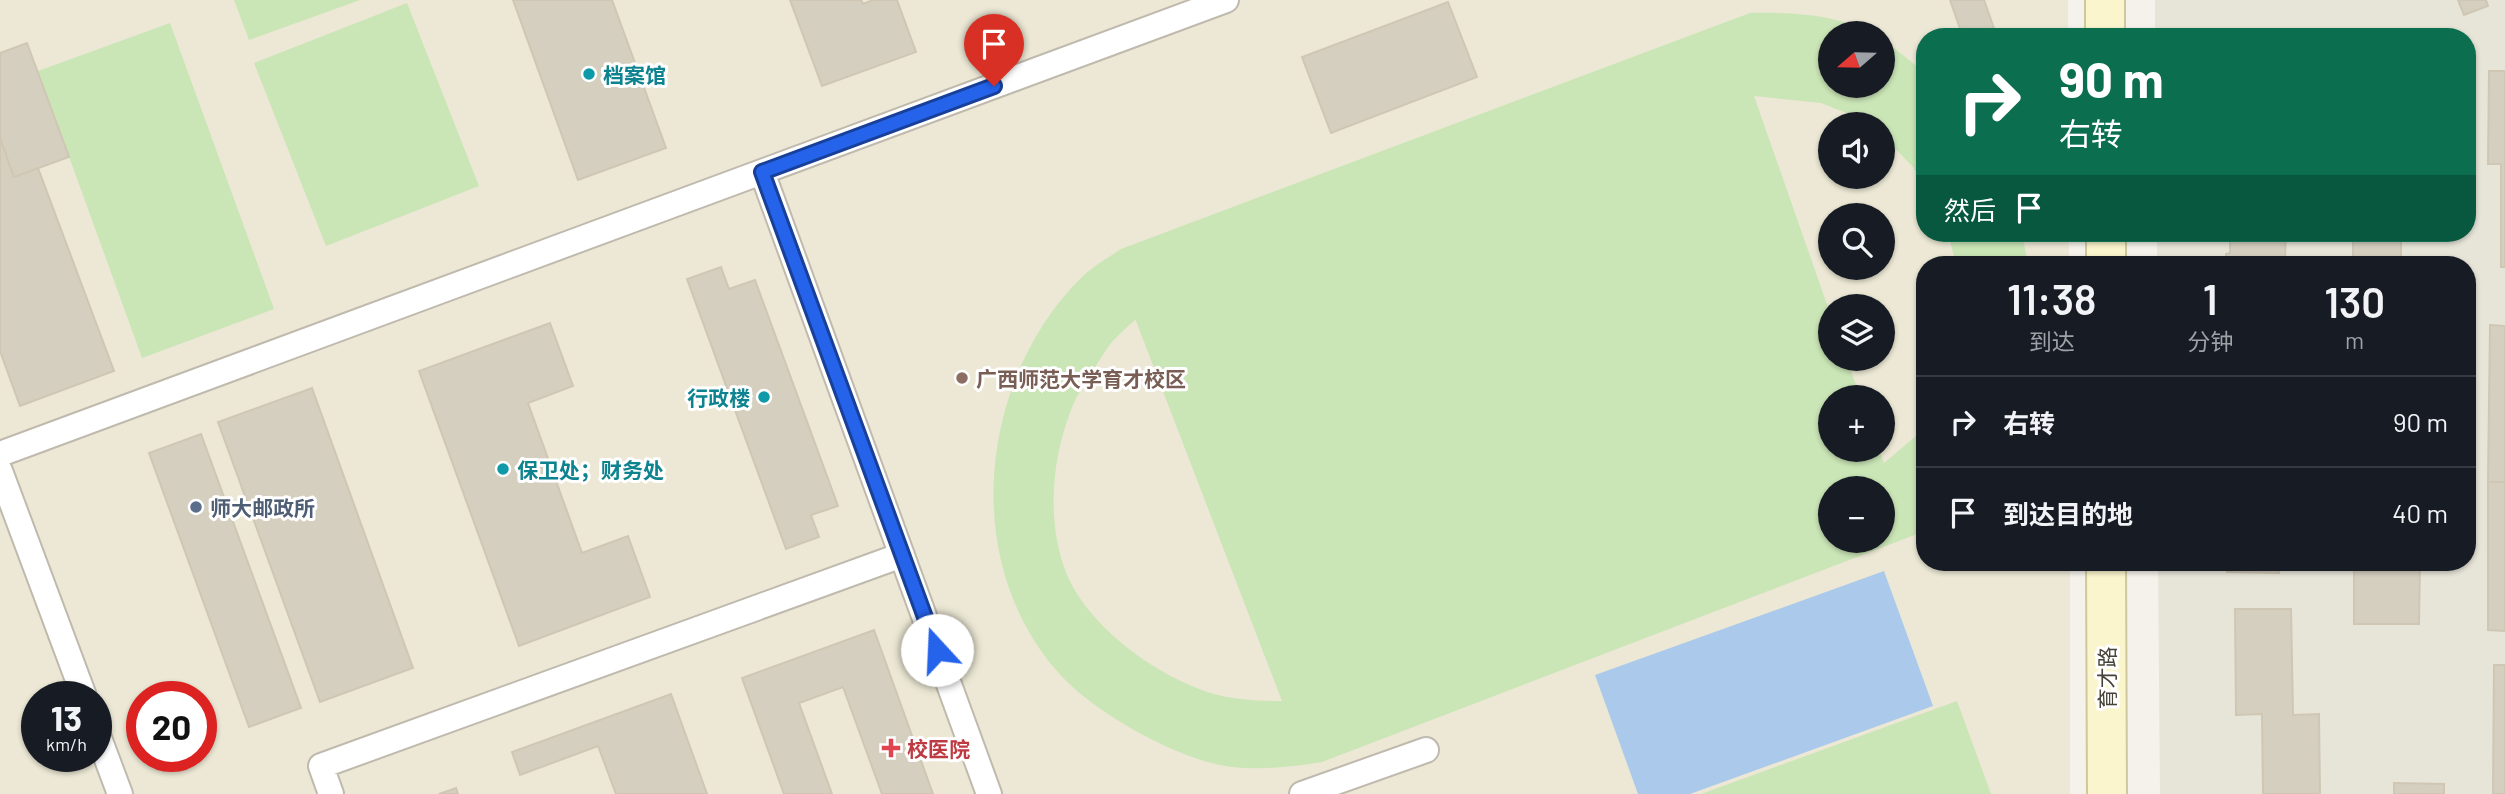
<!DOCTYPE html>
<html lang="zh">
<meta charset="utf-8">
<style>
:root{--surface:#171b24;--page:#242831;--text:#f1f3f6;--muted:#9ea1a6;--line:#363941}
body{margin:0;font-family:Barlow,"Noto Sans SC",sans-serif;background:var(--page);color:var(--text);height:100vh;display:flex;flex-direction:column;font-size:26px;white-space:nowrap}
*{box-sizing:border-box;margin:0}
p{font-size:23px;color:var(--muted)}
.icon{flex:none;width:38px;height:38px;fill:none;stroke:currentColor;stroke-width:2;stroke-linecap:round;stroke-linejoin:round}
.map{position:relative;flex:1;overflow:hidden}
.drawer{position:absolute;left:1916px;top:256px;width:560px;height:315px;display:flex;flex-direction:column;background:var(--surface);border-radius:28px;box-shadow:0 2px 5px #0004}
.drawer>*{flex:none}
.banner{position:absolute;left:1916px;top:28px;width:560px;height:214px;border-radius:28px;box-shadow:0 2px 5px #0004;background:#0b6e4f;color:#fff;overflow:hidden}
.needle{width:46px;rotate:250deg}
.fabs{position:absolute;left:1818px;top:21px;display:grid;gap:14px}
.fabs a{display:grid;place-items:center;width:77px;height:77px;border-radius:50%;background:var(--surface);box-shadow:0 2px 5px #0004;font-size:35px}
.speed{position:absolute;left:21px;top:681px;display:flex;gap:14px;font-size:35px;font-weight:700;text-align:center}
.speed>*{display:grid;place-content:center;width:91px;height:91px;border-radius:50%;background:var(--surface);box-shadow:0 2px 5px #0004;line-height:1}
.speed small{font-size:18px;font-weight:400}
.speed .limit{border:10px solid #d22;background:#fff;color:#111}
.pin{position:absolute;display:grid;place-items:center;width:60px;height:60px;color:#fff;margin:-72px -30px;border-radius:50% 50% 50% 0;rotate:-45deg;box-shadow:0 0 7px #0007}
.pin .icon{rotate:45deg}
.me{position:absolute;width:77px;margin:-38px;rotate:340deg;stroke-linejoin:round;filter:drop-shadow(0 0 5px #0008)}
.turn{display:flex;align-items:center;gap:24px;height:147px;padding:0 28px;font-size:32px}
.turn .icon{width:91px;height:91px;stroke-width:2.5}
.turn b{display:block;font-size:49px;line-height:60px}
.then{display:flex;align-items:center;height:66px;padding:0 28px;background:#0003;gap:14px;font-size:26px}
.eta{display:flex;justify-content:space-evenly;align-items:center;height:119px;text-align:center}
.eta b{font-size:42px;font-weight:600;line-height:49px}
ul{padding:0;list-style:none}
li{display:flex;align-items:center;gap:21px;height:91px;padding:0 28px;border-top:2px solid var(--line)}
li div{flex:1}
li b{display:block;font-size:26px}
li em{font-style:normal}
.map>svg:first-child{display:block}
</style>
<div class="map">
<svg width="2505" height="794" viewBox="0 0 2505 794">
<rect width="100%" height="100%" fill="#f4f2ea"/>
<path fill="#e7e4d8" d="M2155,0H2505V794H2160L2158,562H2468V264H2157V233H2468V37H2155Z"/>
<path fill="#ece8d5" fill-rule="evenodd" d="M0,0H2068V37H1925V233H2069V264H1925V562H2070V794H0ZM1830,33H1883V86H1830ZM1830,124H1883V177H1830ZM1830,215H1883V268H1830ZM1830,306H1883V359H1830ZM1830,397H1883V450H1830ZM1830,488H1883V541H1830ZM37,696H96V756H37ZM142,696H201V756H142Z"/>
<path fill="#cae5b6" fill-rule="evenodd" d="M234,0H360L249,40Z
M407,3L479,186L326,246L254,63Z
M1750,13C1791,12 1835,14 1872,33H1830V86H1883V39L1925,73V186L1913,167L1883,136V124H1866L1849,114L1821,103L1754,96L1830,313V359H1847L1860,397H1830V450H1879L1884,463L1917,435L1925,425V531L1322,762C1293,767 1261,770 1232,767C1201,763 1170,749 1143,735C1110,717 1075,694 1051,664C995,594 982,503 1003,418C1016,366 1043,315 1082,277C1093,266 1108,258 1121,249ZM1135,320L1136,321L1282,701C1259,701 1236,700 1214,694C1157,677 1084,625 1064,567C1047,518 1052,458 1071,410C1076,396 1086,382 1094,369C1100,360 1105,350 1112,342C1119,334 1127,327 1135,320ZM1830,488H1883V541H1830Z
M170,23L274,309L142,358L38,71Z
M1948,233H2022L2028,264H1956Z
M1957,701L1991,794H1701Z"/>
<path fill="#abcaeb" d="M1884,571L1933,706L1690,794H1638L1595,675Z"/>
<path fill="#d5cfc0" stroke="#cfc7b4" stroke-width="2" d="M513,0H612L666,148L578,180Z
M790,0H861L863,4L873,0H897L916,52L822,86Z
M1950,0H1984L1997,37H1963Z
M2458,0H2486L2488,6L2464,15Z
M1448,2L1477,77L1331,133L1302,57Z
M27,43L69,157L14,177L0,138V53Z
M2489,71H2505V267H2501V164H2488Z
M0,138L14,177L38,168L114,371L20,406L0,351Z
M2230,233H2286L2285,259H2278V264H2226V254L2230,253Z
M2353,233H2401V264H2353Z
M721,267L729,289L755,280L838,506L811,515L819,537L786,549L687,279Z
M550,323L573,386L528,403L582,553L628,536L650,597L519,646L419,371Z
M2490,325L2505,326V482H2488Z
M312,388L413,668L320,702L218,422Z
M201,434L301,708L249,727L149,453Z
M2488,482H2505V631L2488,630Z
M2227,562H2280L2279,573L2227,572Z
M2354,562H2420L2419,624H2354Z
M2235,609H2291L2293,715L2319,714L2320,794H2263L2262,714L2236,715Z
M874,630L933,794H882L843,687L799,703L832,794H784L742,678Z
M2494,665H2505V794H2493Z
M671,694L707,794H616L598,746L520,775L512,752Z
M2394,783L2444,784V794H2394Z
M456,788L458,794H439Z"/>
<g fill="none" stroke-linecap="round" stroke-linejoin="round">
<defs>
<path id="service" d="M762,172L989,794
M0,454L1226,0
M0,471L84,696
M96,730L120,794
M331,794L321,766L902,555
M1302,794L1426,750"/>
<path id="secondary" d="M2105,37V0
M2106,233V264
M2106,562L2107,794"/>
</defs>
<use href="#service" stroke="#bfbaad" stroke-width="28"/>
<use href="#secondary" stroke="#d0c89d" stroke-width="42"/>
<use href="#service" stroke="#fff" stroke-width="24"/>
<use href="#secondary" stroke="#fbf5cd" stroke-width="38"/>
</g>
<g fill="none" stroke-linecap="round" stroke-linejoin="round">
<defs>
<path id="route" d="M937,650L762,172L994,86"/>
</defs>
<use href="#route" stroke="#184099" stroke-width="18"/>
<use href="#route" stroke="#2563eb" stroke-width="12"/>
</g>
<g fill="#0f9aa8" stroke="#fff" stroke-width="2.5">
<circle cx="589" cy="74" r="7"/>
<circle cx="764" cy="397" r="7"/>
<circle cx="503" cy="469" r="7"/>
</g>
<circle fill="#8d6e63" stroke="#fff" stroke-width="2.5" cx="962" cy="378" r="7"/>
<circle fill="#5c6f8a" stroke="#fff" stroke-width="2.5" cx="196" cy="507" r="7"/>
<path fill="#e0444e" stroke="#fff" stroke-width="2.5" d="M887.5 737.5h7v7h7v7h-7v7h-7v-7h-7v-7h7z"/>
<g text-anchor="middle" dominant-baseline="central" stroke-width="6" stroke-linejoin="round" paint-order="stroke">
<g font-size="21" font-weight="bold" fill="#0d838f" stroke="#fff" text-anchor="start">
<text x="603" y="74">档案馆</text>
<text x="750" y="397" text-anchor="end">行政楼</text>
<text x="517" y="469">保卫处；财务处</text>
</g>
<g font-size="21" font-weight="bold" fill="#785e54" stroke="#fff" text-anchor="start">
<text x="976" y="378">广西师范大学育才校区</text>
</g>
<g font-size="21" font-weight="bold" fill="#4e5e75" stroke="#fff" text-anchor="start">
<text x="210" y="507">师大邮政所</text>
</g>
<g font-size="21" fill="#474338" stroke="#fff">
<text transform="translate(2106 678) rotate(-90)">育才路</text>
</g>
<g font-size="21" font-weight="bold" fill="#be3a42" stroke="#fff" text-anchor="start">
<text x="907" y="748">校医院</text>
</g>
</g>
</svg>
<div class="fabs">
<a><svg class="needle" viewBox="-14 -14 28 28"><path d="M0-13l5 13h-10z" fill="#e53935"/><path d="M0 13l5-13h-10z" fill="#9ea1a6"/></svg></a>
<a><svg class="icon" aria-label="sound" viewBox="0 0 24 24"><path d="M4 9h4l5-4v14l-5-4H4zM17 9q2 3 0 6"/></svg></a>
<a><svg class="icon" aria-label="search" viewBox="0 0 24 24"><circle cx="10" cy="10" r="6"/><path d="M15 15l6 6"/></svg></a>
<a><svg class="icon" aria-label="layers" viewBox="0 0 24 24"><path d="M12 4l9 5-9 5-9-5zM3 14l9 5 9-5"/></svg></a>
<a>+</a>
<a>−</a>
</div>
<div class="speed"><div>13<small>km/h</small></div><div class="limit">20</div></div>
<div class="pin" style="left:994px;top:86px;background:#d93025"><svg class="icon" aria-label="arrive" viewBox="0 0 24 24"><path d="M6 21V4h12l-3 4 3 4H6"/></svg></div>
<svg class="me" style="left:937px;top:650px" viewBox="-20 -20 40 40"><circle r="19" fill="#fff"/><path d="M0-13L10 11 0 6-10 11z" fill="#2563eb"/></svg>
<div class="banner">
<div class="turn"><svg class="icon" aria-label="right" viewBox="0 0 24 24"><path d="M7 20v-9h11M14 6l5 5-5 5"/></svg><div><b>90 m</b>右转</div></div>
<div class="then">然后<svg class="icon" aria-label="arrive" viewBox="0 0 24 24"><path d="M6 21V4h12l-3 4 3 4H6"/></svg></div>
</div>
<section class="drawer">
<div class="eta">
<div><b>11:38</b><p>到达</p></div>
<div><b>1</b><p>分钟</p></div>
<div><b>130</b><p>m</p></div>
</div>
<ul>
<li><svg class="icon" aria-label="right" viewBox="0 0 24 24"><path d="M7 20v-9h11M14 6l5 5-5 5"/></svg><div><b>右转</b></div><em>90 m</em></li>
<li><svg class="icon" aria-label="arrive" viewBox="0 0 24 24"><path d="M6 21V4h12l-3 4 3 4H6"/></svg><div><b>到达目的地</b></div><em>40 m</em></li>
</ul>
</section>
</div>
